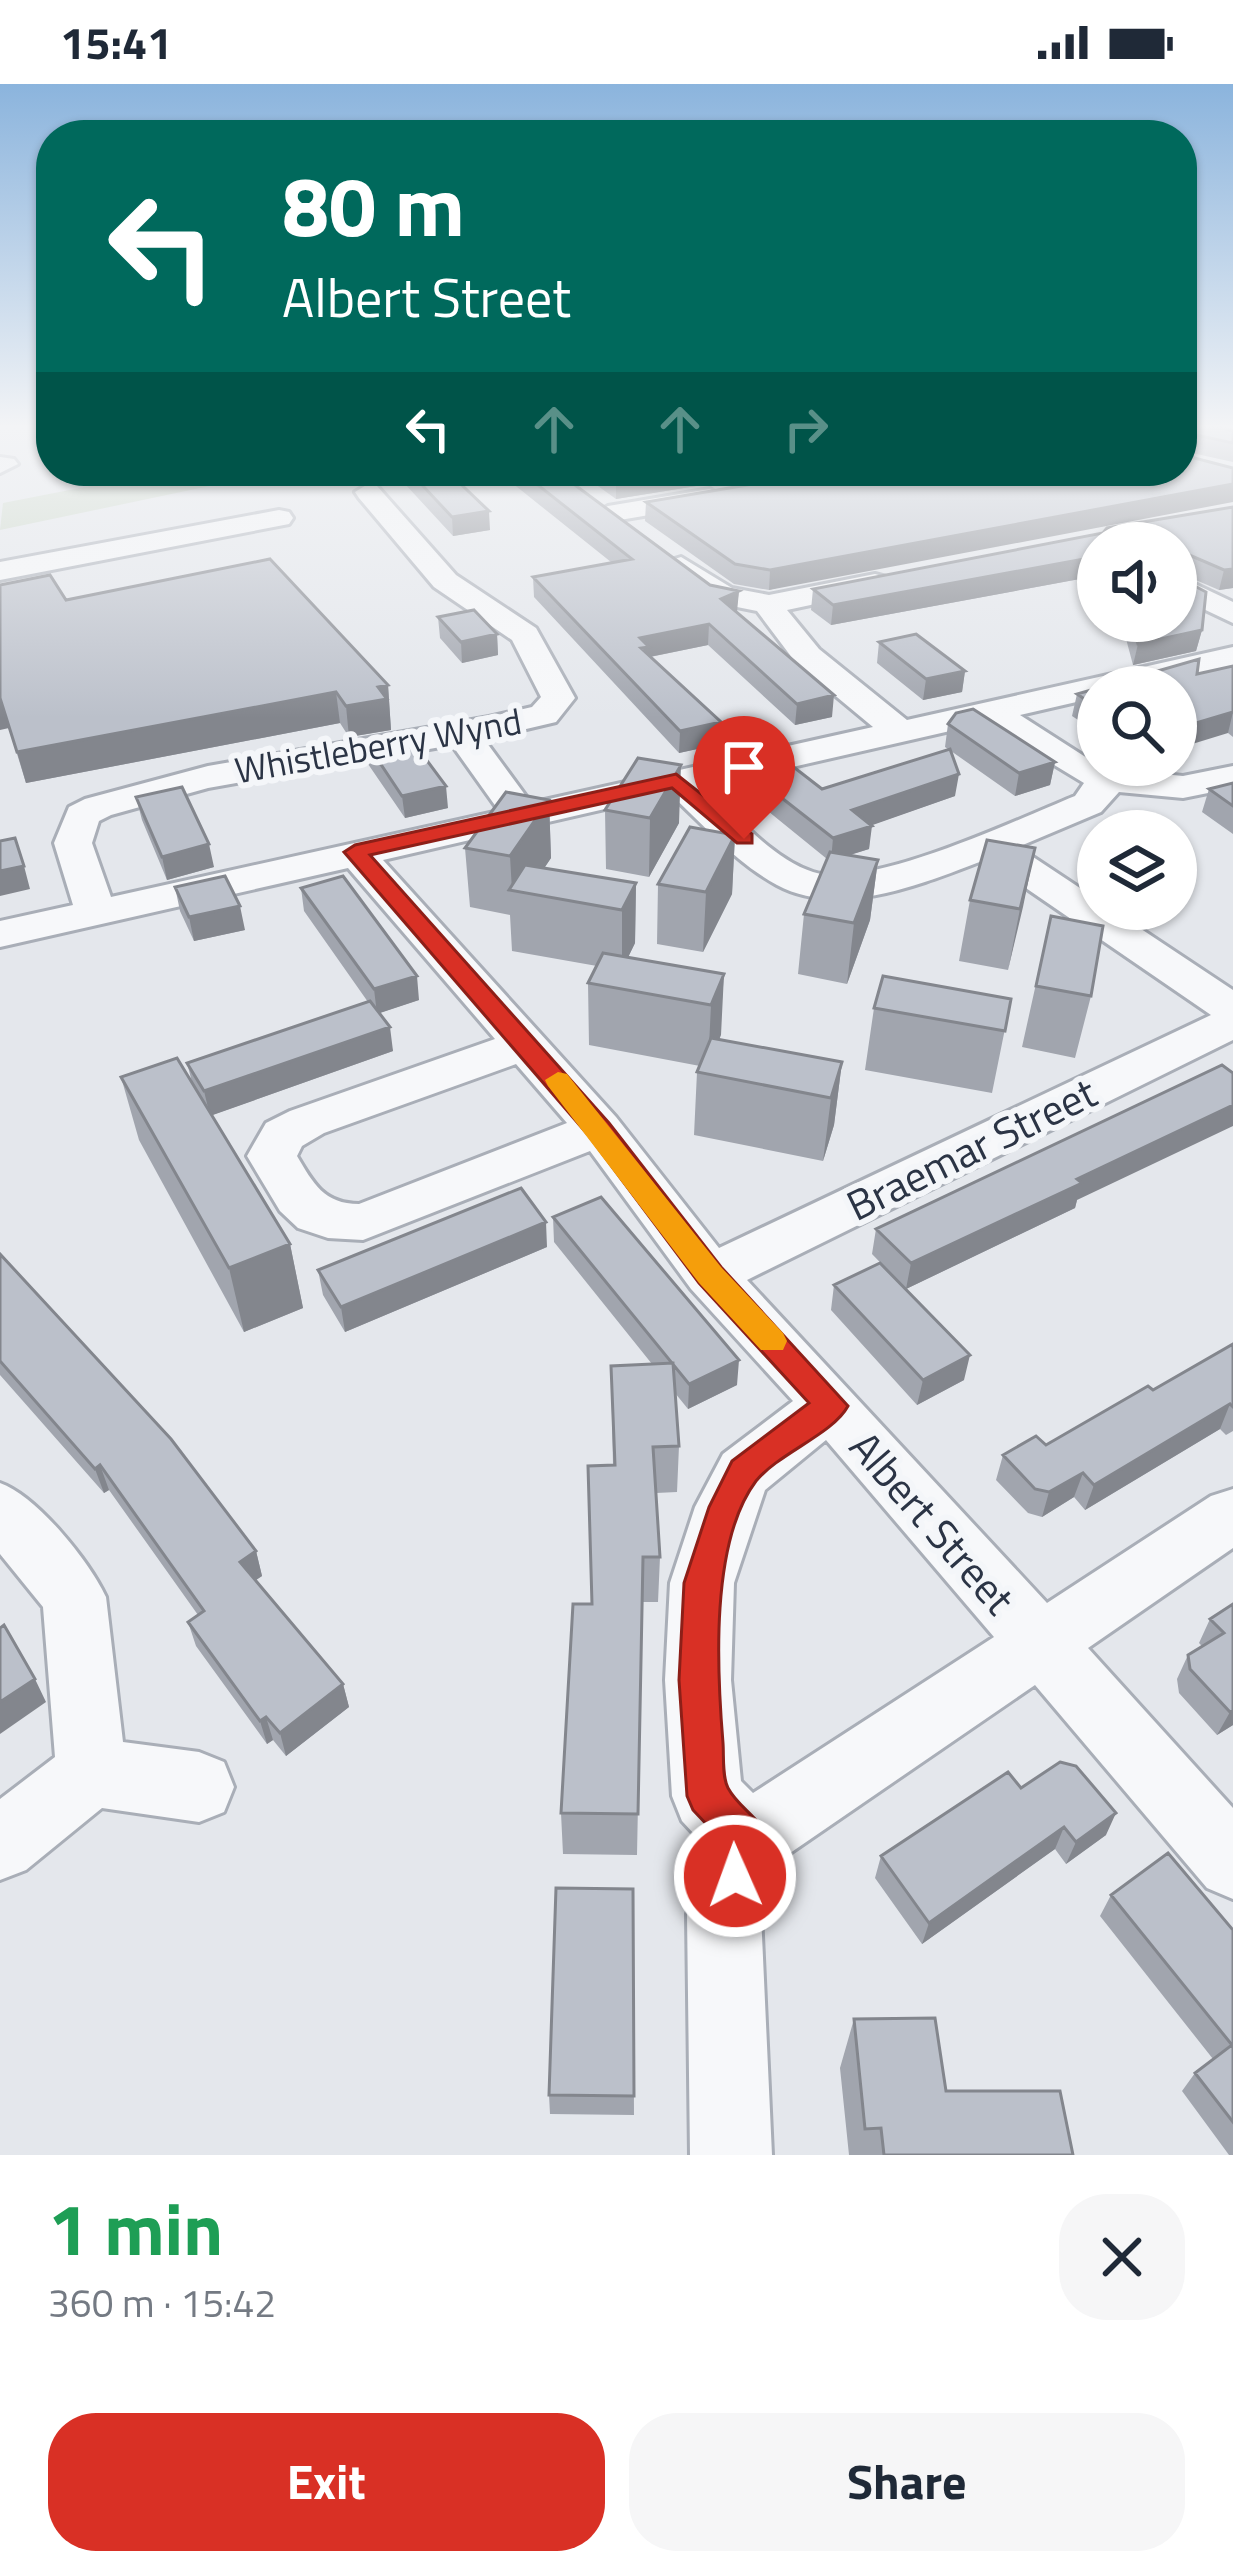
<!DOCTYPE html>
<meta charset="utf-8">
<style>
:root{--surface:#fff;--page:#f6f6f7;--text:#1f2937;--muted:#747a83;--accent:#d93025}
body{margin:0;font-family:"Titillium Web",sans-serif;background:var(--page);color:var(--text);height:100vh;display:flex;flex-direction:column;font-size:45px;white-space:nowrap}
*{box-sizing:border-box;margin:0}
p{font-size:39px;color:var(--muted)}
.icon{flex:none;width:66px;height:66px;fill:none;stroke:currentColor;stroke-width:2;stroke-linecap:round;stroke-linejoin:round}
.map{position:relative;height:2071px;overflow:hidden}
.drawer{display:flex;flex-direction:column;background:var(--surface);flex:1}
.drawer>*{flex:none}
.guide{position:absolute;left:36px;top:36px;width:1161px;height:366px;border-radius:48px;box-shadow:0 3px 9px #0004;background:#00695c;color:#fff;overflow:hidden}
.controls{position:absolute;left:1077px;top:438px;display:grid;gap:24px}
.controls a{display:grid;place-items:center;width:120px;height:120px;border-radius:50%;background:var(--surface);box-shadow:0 3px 9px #0004;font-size:60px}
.pin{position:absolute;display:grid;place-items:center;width:102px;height:102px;color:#fff;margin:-123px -51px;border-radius:50% 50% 50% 0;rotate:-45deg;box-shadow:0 0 12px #0007}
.pin .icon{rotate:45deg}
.me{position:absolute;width:132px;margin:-66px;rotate:358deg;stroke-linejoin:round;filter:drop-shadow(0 0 9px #0008)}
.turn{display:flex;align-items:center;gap:42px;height:252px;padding:0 48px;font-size:54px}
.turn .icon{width:156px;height:156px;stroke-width:2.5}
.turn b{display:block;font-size:84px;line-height:102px}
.lanes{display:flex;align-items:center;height:114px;padding:0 48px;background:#0003;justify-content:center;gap:60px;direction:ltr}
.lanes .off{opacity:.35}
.round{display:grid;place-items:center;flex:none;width:126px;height:126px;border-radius:48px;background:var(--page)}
.head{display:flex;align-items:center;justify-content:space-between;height:204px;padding:0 48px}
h1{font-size:72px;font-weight:700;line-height:90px;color:#1e9e55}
.primary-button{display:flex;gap:24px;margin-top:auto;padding:24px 48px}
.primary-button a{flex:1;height:138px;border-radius:48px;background:var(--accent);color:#fff;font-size:48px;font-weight:700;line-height:138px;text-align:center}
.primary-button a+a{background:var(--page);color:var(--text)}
.status{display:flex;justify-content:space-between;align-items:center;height:84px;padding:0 60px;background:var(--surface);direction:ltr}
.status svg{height:33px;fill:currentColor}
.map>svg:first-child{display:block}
</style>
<div class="status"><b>15:41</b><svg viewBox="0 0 49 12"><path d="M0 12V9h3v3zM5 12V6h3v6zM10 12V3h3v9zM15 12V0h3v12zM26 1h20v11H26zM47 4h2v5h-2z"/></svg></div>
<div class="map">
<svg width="1233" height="2071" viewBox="0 0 1233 2071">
<rect width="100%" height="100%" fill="#e4e7ec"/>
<path fill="#c9d6c5" d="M167,387H281L0,446L3,419Z"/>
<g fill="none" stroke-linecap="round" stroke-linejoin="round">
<defs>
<path id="minor" d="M0,373L14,375L18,380L0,389Z
M448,387H475L476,389L463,397Z
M762,387H792L806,400L793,408Z
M368,400L377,402L456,491L536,544L575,614L556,638L484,655L531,719L873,643L796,579L757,527L712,518L671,488L666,482L671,476L681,473L732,504L769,511L875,490L886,493L890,499L886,505L787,526L819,565L907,636L1233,563V583L1144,603H1098V613L1020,631L1098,681L1112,685L1183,692L1233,682V704L1183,714L1119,708L1101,728L1018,763L1098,816V825H1111L1233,906V956L747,1196L1047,1519L1211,1412L1233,1405V1464L1088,1564L1233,1724V1815L1207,1804L1035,1601L777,1778L761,1830L772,2071H690L687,1830L708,1765L682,1737L672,1712L665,1596L670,1499L695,1423L723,1370L793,1317L691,1205L590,1067L363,1156L328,1154L298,1144L280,1127L247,1072L266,1039L290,1027L495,955L348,784L0,863V837L73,821L54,759L69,723L85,715L208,682L489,633L532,623L541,613L512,556L434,503L359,414L355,408ZM985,639L1084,699L1075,712C1018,735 870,806 813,788C772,775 736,731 705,703ZM452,661L499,727L111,813L92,759L99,737L111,731L208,704ZM670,710C704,741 736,779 777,801C840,835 924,799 985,776L1211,931L719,1164L616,1033L383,776ZM516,980L567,1039L359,1120C324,1120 313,1099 297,1072L302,1062L324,1049ZM826,1356L994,1553L753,1709L741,1697L731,1596L734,1499L765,1406Z
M710,405L723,413L720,419L608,438L594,430L608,422Z
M279,426L289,428L293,434L289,440L0,496V478Z
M1176,491L1233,518V539L1176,512Z
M0,1399C37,1412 89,1477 106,1513L123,1658L199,1668L224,1678L234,1703L224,1728L199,1738L102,1724L26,1786L0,1796V1715L55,1673L43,1523L0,1470Z"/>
</defs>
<use href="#minor" stroke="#a9aeb7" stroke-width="6"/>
<use href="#minor" fill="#f7f8fa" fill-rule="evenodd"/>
</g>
<path fill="#a1a5ae" d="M1183,344H1225L1233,347V378L1183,367V371L1233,384L769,506L734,500L645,437L646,418L1182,387Z
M393,387H447L490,446L453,452Z
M497,387H556L710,501L739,507L736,528L832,633L795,641L708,561L650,573L721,638L720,660L679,669L534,513L533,493L611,478Z
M577,387H789L616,415Z
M1233,423V504L1219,506L1177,488L1176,492L1202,546L1196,567L1133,581L1125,551L1128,537H1176V459H1098V502L1085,494L831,541L811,526L813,505Z
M66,516L388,601L391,646L349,653L340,639L26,699L9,644Z
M438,533L497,550L498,571L462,579L440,554Z
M879,558L965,587L962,608L923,616L877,579Z
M1233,582V653L1228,649L1197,590Z
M1098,604V649L1072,632L1077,610Z
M948,640L1055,678L1050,701L1015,712L951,667L955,712L871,741L869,765L849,771L878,776L870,836L847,900L798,890L804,830L827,775L753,715L755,693L822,705L948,665L945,663Z
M366,658L448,724L405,734L368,680Z
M1233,699V750L1202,728L1209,705Z
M136,713L214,783L167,796L142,736Z
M549,716L551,774L544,784L636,799L635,859L628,873L724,890L719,955L842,978L834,1041L823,1077L694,1051L697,988L700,982L589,961L588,899L597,882L512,867L510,831L470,823L465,764Z
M605,726L679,739L649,793L606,785Z
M735,751L732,810L703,868L657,860L658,800Z
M1035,764L1008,886L959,877L970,816Z
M175,803L245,846L194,857L180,827Z
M301,804L419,916L379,929L393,967L212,1031L290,1160L303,1224L244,1248L139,1056L121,993L192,998L187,979L368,918L304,827Z
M1051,832L1091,912L1075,974L1022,963Z
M1011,915L992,1009L865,986L874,924Z
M1077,1116L1075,1124L906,1205L872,1170L876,1145Z
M553,1133L737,1301L688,1325L675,1309L679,1362L677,1408L656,1409L660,1473L658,1518H642L637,1771L563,1770L561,1729L613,1381L611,1282L652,1280L554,1158Z
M547,1163L345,1248L323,1211L318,1186Z
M0,1170L256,1467L262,1492L256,1496L343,1600L349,1623L286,1672L273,1656L267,1660L196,1562L188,1538L198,1531L109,1406L104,1409L0,1291Z
M834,1201L964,1296L917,1321L831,1226Z
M1233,1260V1347L1226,1351L1220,1345L1085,1426L1074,1413L1042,1433L1028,1429L996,1396L1003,1371L1046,1361L1153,1306Z
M1233,1520V1641L1217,1651L1179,1609L1177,1595L1188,1571L1202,1562L1199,1559L1210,1535Z
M1021,1704L1106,1751L1066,1780L1055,1765L922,1860L875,1794L881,1772Z
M633,1805L634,2031L550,2030L549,2011Z
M1111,1811L1233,1846V2071H1229L1182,2007L1195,1989L1213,1975L1100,1832Z
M854,1935L946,2007L1073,2071H849L840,1984Z"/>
<path fill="#83868d" d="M676,387H789L616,415V396Z
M1233,400V418L769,506L770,486Z
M489,427L490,446L453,452L452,433Z
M1089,474L1085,494L831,541L833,521Z
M1233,485V504L1219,506L1224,486Z
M739,507L737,528L720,536L721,515Z
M709,540L708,561L649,573V584L640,554Z
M1202,546L1196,567L1133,581L1138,560Z
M497,550L498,571L462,579L461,558Z
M965,587L962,608L923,616L926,595Z
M388,601L391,646L349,653L346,622L378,603Z
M336,608L340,639L26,699L17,668Z
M834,611L832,633L795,641L797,620Z
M0,614L9,644L0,646Z
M1233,628L1228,649L1176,665V645Z
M721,638L720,660L679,669L680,647Z
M1055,678L1050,701L1015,712L1019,689Z
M681,681L679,739L649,793L650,734Z
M959,690L955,712L850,749L852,726Z
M446,702L448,724L405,734L402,712Z
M549,716L551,774L527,810L512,807L510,772Z
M872,742L869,765L831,777L833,754Z
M735,751L732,810L703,868L706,808Z
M209,760L214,783L167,796L162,773Z
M1035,764L1023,823L1008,886L1020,825Z
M878,776L870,836L847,900L854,839Z
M24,782L30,805L0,812V787Z
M636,799L635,859L622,886V826Z
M240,822L245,846L194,857L189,833Z
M724,890L721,951L708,983L711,921Z
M417,892L419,916L377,930L374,905Z
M390,943L393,967L210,1032L204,1007Z
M842,978L834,1041L823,1077L831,1014Z
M1233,1021V1042L1077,1116L1075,1124L906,1205L911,1179L1077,1095Z
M546,1138L547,1163L345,1248L341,1223Z
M290,1160L303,1224L244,1248L229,1184Z
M970,1271L964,1296L917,1321L923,1296Z
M739,1276L737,1301L688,1325L689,1300Z
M1230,1320L1220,1345L1085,1426L1094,1401Z
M100,1381L109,1406L104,1409L95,1385Z
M1083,1389L1074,1413L1042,1433L1049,1408Z
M256,1467L262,1492L247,1502L240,1478Z
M35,1595L46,1618L0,1650V1618Z
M343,1600L349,1623L286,1672L280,1649Z
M1233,1626V1641L1217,1651L1230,1628Z
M266,1633L273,1656L267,1660L260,1637Z
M1116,1729L1106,1751L1066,1780L1076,1758Z
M1064,1743L1055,1765L922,1860L929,1839Z"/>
<path fill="#bbc0ca" stroke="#83868d" stroke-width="3" d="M1183,344H1224L1233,347V359L1187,349L1182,353Z
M1182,358L1183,371L1233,384V400L770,486L735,480L646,418L830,387H1182Z
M409,387H447L489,427L452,433Z
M520,387H556L710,501L739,507L721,515L834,611L797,620L709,540L640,554L649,563L641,564L721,638L680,647L533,493L632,475Z
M603,387H676L616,396Z
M1233,423V485L1224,486L1180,467L1176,492L1206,508L1202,546L1138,560L1131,537H1176V459H1098V479L1089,474L833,521L813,505L1103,449L1107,444Z
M270,475L388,601L378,603L387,615L346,622L336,608L17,668L0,614V501L50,491L66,516Z
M474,526L497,550L461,558L438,533Z
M916,550L965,587L926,595L879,558Z
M1199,575L1197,590L1233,582V628L1176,645V603H1102Z
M1098,604V624L1077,610Z
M973,625L1055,678L1019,689L948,640L956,629Z
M408,651L446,702L402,712L366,658Z
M950,665L959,690L852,726L872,742L833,754L755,693L791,681L822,705Z
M638,674L681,681L650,734L605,726Z
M1233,699V722L1209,705Z
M182,703L209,760L162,773L136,713Z
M506,708L549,716L510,772L465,764Z
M690,743L735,751L706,808L658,800Z
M15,754L24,782L0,787V757Z
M987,756L1035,764L1020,825L970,816Z
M830,768L878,776L854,839L804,830Z
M525,781L636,799L622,826L509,806Z
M225,792L240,822L189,833L175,803Z
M343,792L417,892L374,905L301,804Z
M1051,832L1103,842L1091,912L1036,902Z
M603,869L724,890L711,921L588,899Z
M883,892L1011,915L1005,947L874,924Z
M370,917L390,943L204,1007L187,979Z
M711,954L842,978L831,1014L697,988Z
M177,974L290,1160L229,1184L121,993Z
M1222,981L1233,989V1021L1077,1095L1082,1099L911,1179L876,1145Z
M521,1104L546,1138L341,1223L318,1186Z
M601,1113L739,1276L689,1300L553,1133Z
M0,1170L171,1355L256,1467L240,1478L343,1600L280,1649L266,1633L260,1637L188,1538L204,1527L100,1381L95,1385L0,1277Z
M880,1179L970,1271L923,1296L834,1201Z
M1233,1260V1323L1230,1320L1094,1401L1083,1389L1049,1408L1035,1405L1003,1371L1036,1352L1046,1361L1148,1302L1153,1306Z
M673,1279L679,1362L653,1363L660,1473H643L638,1730L561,1729L573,1520H592L588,1382L615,1381L611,1282Z
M1233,1520V1626L1230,1628L1190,1585L1188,1571L1224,1549L1210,1535Z
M4,1541L35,1595L0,1618V1544Z
M1060,1678L1076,1682L1116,1729L1076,1758L1064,1743L929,1839L881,1772L1008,1688L1021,1704Z
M1168,1769L1233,1846V2038L1195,1989L1232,1961L1111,1811Z
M556,1804L633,1805L634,2012L549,2011Z
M935,1934L946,2007H1060L1073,2071H884L881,2044L865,2045L854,1935Z"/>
<linearGradient id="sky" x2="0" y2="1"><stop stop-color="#8bb4dd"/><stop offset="0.54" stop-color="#f3f4f6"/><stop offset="1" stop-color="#f3f4f6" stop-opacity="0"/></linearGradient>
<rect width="1233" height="634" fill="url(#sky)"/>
<path fill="#d93025" stroke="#8d1f18" stroke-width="3" d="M676,690L752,750V759H737L672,704L370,771L609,1039L721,1183L848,1322C833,1350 779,1369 756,1397C710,1458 717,1587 723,1659C724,1672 722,1693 728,1704C738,1723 759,1733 768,1754L750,1807L735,1813L721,1807L714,1792L725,1760L693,1726L687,1712L679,1596L684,1499L709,1423L732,1377L809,1319L699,1199L589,1052L344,768L355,761Z"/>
<path fill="#f59e0b" d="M558,988L567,990L721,1183L783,1249L787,1257L783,1266H761L699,1199L548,1002L545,996Z"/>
<g text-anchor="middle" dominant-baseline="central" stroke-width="12" stroke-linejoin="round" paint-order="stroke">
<g font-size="36" fill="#2b3445" stroke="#f4f6f9">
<text transform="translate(378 661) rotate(-10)">Whistleberry Wynd</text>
</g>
<g font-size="42" fill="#2b3445" stroke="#f4f6f9">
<text transform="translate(971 1064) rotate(-26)">Braemar Street</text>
<text transform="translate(933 1438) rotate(49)">Albert Street</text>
</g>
</g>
</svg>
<div class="controls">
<a><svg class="icon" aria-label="sound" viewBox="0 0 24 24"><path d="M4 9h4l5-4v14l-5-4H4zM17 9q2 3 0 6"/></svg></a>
<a><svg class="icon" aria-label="search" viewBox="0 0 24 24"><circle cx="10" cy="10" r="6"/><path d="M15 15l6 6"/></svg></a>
<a><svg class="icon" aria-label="layers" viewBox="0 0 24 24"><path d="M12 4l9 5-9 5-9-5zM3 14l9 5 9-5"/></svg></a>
</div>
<div class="pin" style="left:744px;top:755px;background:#d93025"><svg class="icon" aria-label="arrive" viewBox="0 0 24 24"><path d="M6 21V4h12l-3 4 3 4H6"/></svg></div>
<svg class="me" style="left:735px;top:1792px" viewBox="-20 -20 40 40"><circle r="17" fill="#d93025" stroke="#fff" stroke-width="3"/><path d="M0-11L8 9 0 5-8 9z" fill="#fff"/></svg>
<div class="guide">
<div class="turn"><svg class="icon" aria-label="left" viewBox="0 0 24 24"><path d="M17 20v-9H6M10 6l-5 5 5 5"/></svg><div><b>80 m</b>Albert Street</div></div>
<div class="lanes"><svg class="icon" aria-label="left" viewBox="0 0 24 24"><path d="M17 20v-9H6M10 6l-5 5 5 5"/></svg><svg class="icon off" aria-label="ahead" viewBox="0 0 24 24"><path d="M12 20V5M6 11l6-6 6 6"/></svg><svg class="icon off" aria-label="ahead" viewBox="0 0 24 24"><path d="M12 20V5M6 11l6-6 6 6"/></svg><svg class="icon off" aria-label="right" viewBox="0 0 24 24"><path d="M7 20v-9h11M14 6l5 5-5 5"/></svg></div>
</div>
</div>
<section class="drawer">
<div class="head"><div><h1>1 min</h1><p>360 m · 15:42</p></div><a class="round"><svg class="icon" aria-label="close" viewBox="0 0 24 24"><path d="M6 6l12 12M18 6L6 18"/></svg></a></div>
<div class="primary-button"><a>Exit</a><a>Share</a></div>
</section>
